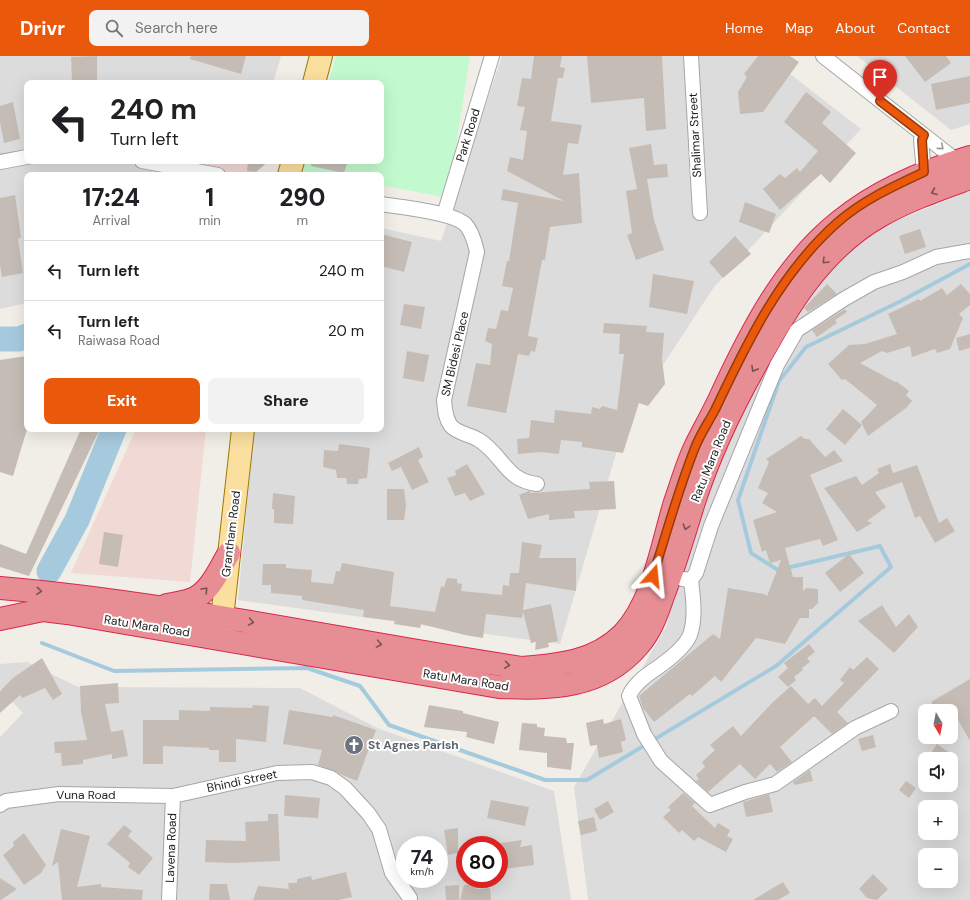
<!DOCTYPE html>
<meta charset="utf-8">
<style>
:root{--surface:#fff;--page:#f2f2f2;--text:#202124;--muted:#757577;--line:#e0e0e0;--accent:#ea580c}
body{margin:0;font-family:"DM Sans",sans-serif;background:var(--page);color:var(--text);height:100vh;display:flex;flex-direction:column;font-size:15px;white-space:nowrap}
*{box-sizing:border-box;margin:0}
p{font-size:13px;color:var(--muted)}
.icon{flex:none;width:22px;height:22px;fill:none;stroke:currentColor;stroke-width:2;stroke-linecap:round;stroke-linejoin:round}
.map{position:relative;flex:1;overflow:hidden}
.details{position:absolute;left:24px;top:116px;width:360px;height:260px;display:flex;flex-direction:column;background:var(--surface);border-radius:8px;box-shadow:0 4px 16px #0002}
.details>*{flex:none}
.guide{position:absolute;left:24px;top:24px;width:360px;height:84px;border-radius:8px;box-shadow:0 4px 16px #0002;background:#fff;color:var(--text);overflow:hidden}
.needle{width:26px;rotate:170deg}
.fabs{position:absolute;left:918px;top:648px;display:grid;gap:8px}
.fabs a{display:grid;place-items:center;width:40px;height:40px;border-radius:8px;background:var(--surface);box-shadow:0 4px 16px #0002;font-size:20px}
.speed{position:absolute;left:396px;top:780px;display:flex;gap:8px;font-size:20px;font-weight:700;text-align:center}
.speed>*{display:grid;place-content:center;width:52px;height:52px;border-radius:50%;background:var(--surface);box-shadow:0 4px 16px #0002;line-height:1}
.speed small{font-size:10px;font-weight:400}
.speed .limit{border:6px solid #d22;background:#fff;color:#111}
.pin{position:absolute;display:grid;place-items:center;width:34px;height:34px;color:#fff;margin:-41px -17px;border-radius:50% 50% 50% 0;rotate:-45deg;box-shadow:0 0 4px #0007}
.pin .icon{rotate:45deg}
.me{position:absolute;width:44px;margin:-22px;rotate:18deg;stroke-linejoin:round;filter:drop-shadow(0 0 3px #0008)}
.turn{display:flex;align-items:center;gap:14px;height:84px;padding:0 20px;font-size:18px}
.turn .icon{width:52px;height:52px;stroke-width:2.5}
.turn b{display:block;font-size:28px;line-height:34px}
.eta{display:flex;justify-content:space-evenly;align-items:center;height:68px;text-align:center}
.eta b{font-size:24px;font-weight:800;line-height:28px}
.action{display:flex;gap:8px;margin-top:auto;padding:8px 20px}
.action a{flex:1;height:46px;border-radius:8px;background:var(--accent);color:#fff;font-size:16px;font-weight:800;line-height:46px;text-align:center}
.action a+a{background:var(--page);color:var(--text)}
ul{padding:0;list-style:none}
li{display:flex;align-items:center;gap:12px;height:60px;padding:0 20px;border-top:1px solid var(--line)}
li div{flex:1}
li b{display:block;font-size:15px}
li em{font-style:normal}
header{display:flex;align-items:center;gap:24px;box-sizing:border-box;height:56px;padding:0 20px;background:var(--accent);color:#fff}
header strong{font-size:19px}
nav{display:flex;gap:22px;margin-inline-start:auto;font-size:14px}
.search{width:280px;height:36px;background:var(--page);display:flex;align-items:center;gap:10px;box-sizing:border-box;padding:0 14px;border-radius:8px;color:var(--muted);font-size:15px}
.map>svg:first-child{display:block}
</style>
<header>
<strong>Drivr</strong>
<div class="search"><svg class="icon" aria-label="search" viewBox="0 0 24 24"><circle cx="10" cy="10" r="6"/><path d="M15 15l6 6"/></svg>Search here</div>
<nav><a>Home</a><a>Map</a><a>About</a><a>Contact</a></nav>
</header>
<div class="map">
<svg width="970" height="844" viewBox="0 0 970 844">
<rect width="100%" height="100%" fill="#f0eee6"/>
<path fill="#dddcdc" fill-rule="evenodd" d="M0,0H281L273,27H27V105H197L194,119H27V247L0,253Z
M502,0H767L861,73L714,231L625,367L560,588L238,544L254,373H381V172L441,185Z
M857,0H970V68L951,74Z
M970,135V844H588L574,731L667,569L694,393L779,267L870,175ZM925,655H951V681H925ZM925,703H951V729H925ZM925,751H951V777H925ZM925,799H951V825H925Z
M27,606L78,631L300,632L377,672L554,735L571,844H0V681L23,657L0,633V608ZM405,789H439V823H405ZM465,789H499V823H465Z"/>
<path fill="#f1dad5" d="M197,105H254L251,119H194Z
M136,373H206L190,526L71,517Z"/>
<path fill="#c3f9ce" d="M336,0H470L448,142L381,129V119H325L303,115L306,105H381V27H328Z"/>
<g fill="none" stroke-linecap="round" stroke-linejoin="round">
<path stroke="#a6cadd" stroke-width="4" d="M42,587L114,615L307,612L360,630L389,669L545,724H587L776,610L891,511L880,490L778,514L751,497L738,444L779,325L806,291L901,245L970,208"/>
<path stroke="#a6cadd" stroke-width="25" d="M0,283H19L27,280
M49,515L77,464L114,373"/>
</g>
<path fill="#c5bdb5" d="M97,0V27H72L71,1Z
M191,0H246L241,18L190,3Z
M534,0H562L560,11L565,12L563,22H558L551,65L582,69L578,88L568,87L563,119L579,117L582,167L550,171L545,204H542L528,280L538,282L535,296L531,295L529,300L518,298L506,357L467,350L476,307L490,309L492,288L485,285L488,272L496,273L501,254L508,255L513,232L502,230L507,205H509L518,147L501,144L503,133L564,145L507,115L510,101L523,104L527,75L520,74L525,51L517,50L522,22L531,23Z
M587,0H662L666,73L646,75L644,42L591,47Z
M758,0H790L799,6L763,56L740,58L738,36L747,21L744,18Z
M905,0H946L951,7L925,26Z
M970,20V47L936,54L931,28Z
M806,36L831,56L822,67L856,97L830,127L821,118L780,154L763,133L780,118L785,122L797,112L800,116L818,95L784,66Z
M13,46L20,83L4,87L0,66V50Z
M651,88L654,109L667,108L668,121L647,123L654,164L664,194L636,204L627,179L632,177L626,135L637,133L629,92Z
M248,105H269L256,116L247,115Z
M312,105H348L344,117L311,110Z
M15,139L21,181L18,183L23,217L2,221L0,209V142Z
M745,146L776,158L769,177L739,166Z
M920,173L926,191L905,198L899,180Z
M381,178L412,186L404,216L381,210Z
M735,180L751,198L723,222L709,206Z
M653,218L694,225L687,258L649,251Z
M827,228L837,238L808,256L804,252Z
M961,228L970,238V249L959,258L963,262L950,293L937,297L935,293L912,301L910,290L887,297L882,295L860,307L895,326L896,325L909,335L906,339L912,345L906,352L868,380L861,366L877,349L845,323L842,324L828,308L849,289L865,288L897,278L888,258L919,243L920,245L942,232L947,239Z
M404,248L425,251L421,273L400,269Z
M845,253L847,256L835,264L837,267L817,281L812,274Z
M604,267L647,270L646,276L664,277L662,303L665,328L648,350L639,347L623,397L582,391V386L561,384L559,398L541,396L518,398L517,383L529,382L531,364L554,367L555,354L591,358L592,351L600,353L602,350L617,354L624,298H619L620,278L603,277Z
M970,278V292L959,295L956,282Z
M407,295L429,299L424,326L403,322Z
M27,300V373L13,420L0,416V304Z
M843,353L862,369L845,389L826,373Z
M81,373H100L29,520L0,511V488L26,498Z
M801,380L805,383H809L825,401L834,394L843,405L810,419L838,484L823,490L820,483L785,492L793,521H803V535L806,532L818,533V547L812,553H809V562H800L785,588L756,582L721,626L715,620L692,640L690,638L654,666L643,652L639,640L713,578L720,583L728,532L764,538L767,540L781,504L770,507L766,494L762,496L753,464L777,456L762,447L768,437L758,432L769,406L766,403Z
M339,388L370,392L367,422L359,423L358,428H347L346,422H337L336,414L323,411L324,394L338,395Z
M419,391L423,401L418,404L429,426L412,434L401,411L392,415L388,407Z
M467,408L485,438L470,445L465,437L455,440L447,422L456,419L455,415Z
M890,408L893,417L917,409L939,467L947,462L955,475L935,487L920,460L915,462L902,426L875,436L886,451L867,465L872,467L857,476L824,432L856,420L862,429L879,417L877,413Z
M614,425L616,453L574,455L575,462L549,464V458L528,463L519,439L529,435L531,437L590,433L589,426Z
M387,433H404L406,450L404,464H387Z
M273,437L295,440L293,468L274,467V453H272Z
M104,476L123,479L118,511L99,508Z
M522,486L542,489L539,502H576V535L526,527L523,554L551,548L558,585L548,587L549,591L535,594L536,586L531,587L523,556L522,562L486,558L483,582L465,579L421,568L420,572L394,568L395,565L363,561L364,554L302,544V540L271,537V529H262L263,508H286V512L312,514L311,526L333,528L336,515H340L342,507L394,516L390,550L435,556L441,530L444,531L447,522L457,523V527L462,528L461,535L502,539L503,529L509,530L510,517H519Z
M849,498L864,517L840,536L825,517Z
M882,549L896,571L909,558L918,571L894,597L858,565Z
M809,588L815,596L807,602L810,606L802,612L803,614L794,621L796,624L788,631L778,621L788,612L784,607Z
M867,601L879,613L837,656L848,667L832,678L815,661H813L780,691L792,706L777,716L770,708L755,723L740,708L708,736L696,725L699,723L696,719L705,711L702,706L715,694L710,689L733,670L741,680L773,646L791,630L808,648L815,642L822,650L844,627L840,624L850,611L853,614Z
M42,602L62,638L53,644L45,632L22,642L20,639L0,657V635L13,622Z
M970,623V685L953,655H937L931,646Z
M118,627L119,647L105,648L111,676L123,674L128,700L112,703V698L83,704V708L62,710L61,697H55L54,686L87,684L81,656L80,630Z
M253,649L269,650L266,686L236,683V706H219V694H209V692L163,690V708H143V664H179V654L210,655V651L252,652Z
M429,649L463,655V657L499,666L494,688L466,681L467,676L424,671Z
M289,654L333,661V659L376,674L357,725L318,709L322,694L283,688Z
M603,663L604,668L621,663L626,684L621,686L623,696L599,702L597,689L590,690L586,667Z
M522,667L537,668V671L545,672L544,680L566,682L567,687H574L571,714L547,711V697L519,694Z
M873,679L876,691L862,695L858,683Z
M937,688L958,703H927Z
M810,714L813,725L794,729L793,726Z
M906,725L916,732L909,742L899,734Z
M683,737L695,747L692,750L715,772L718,767L730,774L727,780L733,783L726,796L698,781L694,785L682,774L679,777L663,761L671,754L668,751Z
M769,738L773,756L746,761L743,746Z
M285,739L320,742L318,762L284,760Z
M491,744L529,751L525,770L487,762Z
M608,745L614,756L600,764L594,753Z
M268,758H278L280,805L233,807L205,806L206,784L246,785L245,766L268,765Z
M594,761L597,775L581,779L578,765Z
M124,769L132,775L128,780L153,802L139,819L128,811L130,807L107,788Z
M458,772V797L448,799L444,774Z
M61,773L90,780L77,831L101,828V831L143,834L142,844H62L58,806L52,810Z
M24,777L46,809L41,817L24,829L3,799L14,790L13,786Z
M522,784L520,791L532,789L534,809L505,813L501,787Z
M346,816L352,841L339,844H253L258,830L289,833L288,827H297V823L311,820L312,824Z
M873,818L888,833L877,844L867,842L859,833Z
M0,822L17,833L1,844H0Z
M783,826L790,837L778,844H753Z
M210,828H227L230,844H209Z
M475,828L476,833L490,832L491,844H460L464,829Z
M459,829V844H446L445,830Z"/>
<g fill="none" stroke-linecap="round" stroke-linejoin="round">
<defs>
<path id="street" d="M691,0L700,157
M823,0L957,105
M142,105L218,119
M0,106L27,101
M924,116L921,84L924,79
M381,148C400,151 452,156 465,168C472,175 475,187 477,196L444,344C445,353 445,362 451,370C457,377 471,379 479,384C504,400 505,424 537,428
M444,159L492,0
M682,523L691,524L696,517L711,470L777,309L797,274L844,243L874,226L903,216L936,201L970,195
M691,524C693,541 696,562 690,579C685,591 667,605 657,612C646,619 634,628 629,640L644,678L661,705L710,749L745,736L775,728L855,672L891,655
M0,749L6,745L59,738L173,740L277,717L312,716L331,722L345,732L368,757L379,773L392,817L410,842
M169,844L173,740"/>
<path id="primary" d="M314,27L321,0
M289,119L293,105
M220,580L243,373"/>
<path id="highway" d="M0,532C175,547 348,586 522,612C559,609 595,606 623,578C654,545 662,488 675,446C681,429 687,408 695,391C703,375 712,359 720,342C749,279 784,209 840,165C878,134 923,115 970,101
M167,549C176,547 187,546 195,542C211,534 220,512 229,497
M0,563L43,554L67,557L499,631C551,633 601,633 638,590C651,575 657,558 663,540C675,509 684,478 694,446C709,400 730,355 754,312C785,255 820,194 880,160C908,144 940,133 970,122"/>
</defs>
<use href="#street" stroke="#a6a6a6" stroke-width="16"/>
<use href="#primary" stroke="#9a7a01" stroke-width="24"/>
<use href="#highway" stroke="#da264e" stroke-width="24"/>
<use href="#street" stroke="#fff" stroke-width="14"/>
<use href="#primary" stroke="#fbdf9f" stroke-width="22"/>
<use href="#highway" stroke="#e78e94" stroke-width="22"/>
</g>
<defs><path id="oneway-chevron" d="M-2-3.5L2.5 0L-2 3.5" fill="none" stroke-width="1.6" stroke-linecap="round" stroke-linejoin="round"/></defs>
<use stroke="#9a9a9a" href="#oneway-chevron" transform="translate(941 91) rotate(40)"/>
<g stroke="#795154">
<use href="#oneway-chevron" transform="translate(934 136) rotate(158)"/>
<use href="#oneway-chevron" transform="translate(825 205) rotate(135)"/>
<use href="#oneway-chevron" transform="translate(754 313) rotate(119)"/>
<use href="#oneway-chevron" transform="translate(686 471) rotate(107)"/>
<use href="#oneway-chevron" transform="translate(205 534) rotate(-47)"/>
<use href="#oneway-chevron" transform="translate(39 535) rotate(5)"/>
<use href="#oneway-chevron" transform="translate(251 566) rotate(10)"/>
<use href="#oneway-chevron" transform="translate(379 588) rotate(10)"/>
<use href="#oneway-chevron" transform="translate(507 609) rotate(8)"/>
</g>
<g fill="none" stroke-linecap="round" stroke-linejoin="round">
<defs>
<path id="route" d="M653,520C666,478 678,435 694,394C699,380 708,367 715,354C747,286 781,216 838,166C863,144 894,130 924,116L922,84L924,79L880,45"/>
</defs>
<use href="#route" stroke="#983908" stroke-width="10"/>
<use href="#route" stroke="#ea580c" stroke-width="7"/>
</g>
<defs>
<symbol id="church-disc" viewBox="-11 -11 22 22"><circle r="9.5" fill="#6b7280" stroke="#fff"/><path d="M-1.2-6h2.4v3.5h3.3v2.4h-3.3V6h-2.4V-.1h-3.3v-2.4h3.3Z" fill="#fff"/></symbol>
</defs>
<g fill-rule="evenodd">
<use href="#church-disc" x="343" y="678" width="22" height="22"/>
</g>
<g text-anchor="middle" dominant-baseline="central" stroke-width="4" stroke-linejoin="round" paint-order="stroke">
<g font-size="12" fill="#1f1f1f" stroke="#fff">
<text transform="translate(468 79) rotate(-73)">Park Road</text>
<text transform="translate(695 79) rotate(-93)">Shalimar Street</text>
<text transform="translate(455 298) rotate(-77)">SM Bidesi Place</text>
<text transform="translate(711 405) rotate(-68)">Ratu Mara Road</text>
<text transform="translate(231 478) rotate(-83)">Grantham Road</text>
<text transform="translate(147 570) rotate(9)">Ratu Mara Road</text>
<text transform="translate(466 624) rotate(9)">Ratu Mara Road</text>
<text transform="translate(242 725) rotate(-12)">Bhindi Street</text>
<text x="86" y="739">Vuna Road</text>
<text transform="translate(171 792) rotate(-88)">Lavena Road</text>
</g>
<g font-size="12" font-weight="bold" fill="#5b616d" stroke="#fff" text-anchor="start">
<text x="368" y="689">St Agnes Parish</text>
</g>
</g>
</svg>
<div class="fabs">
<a><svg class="needle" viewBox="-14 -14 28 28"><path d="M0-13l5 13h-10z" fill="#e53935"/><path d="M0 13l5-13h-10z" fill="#757577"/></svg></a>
<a><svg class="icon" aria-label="sound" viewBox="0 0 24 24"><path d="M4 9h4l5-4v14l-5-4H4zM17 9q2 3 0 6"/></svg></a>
<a>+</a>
<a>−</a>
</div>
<div class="speed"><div>74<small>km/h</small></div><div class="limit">80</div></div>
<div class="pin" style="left:880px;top:45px;background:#d93025"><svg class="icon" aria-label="arrive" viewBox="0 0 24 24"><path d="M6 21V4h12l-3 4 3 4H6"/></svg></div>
<svg class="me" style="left:653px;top:520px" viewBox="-20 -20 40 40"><path d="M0-17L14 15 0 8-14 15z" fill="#ea580c" stroke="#fff" stroke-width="4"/></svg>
<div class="guide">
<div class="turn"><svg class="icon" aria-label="left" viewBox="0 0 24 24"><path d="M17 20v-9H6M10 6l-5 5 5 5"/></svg><div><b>240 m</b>Turn left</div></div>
</div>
<section class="details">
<div class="eta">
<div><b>17:24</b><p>Arrival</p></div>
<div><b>1</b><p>min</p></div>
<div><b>290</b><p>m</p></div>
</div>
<ul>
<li><svg class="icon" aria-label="left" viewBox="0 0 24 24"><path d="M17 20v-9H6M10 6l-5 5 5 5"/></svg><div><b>Turn left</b></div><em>240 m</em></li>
<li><svg class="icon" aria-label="left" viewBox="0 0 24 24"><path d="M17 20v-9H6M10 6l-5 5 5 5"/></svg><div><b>Turn left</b><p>Raiwasa Road</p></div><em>20 m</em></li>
</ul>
<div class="action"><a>Exit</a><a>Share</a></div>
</section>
</div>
